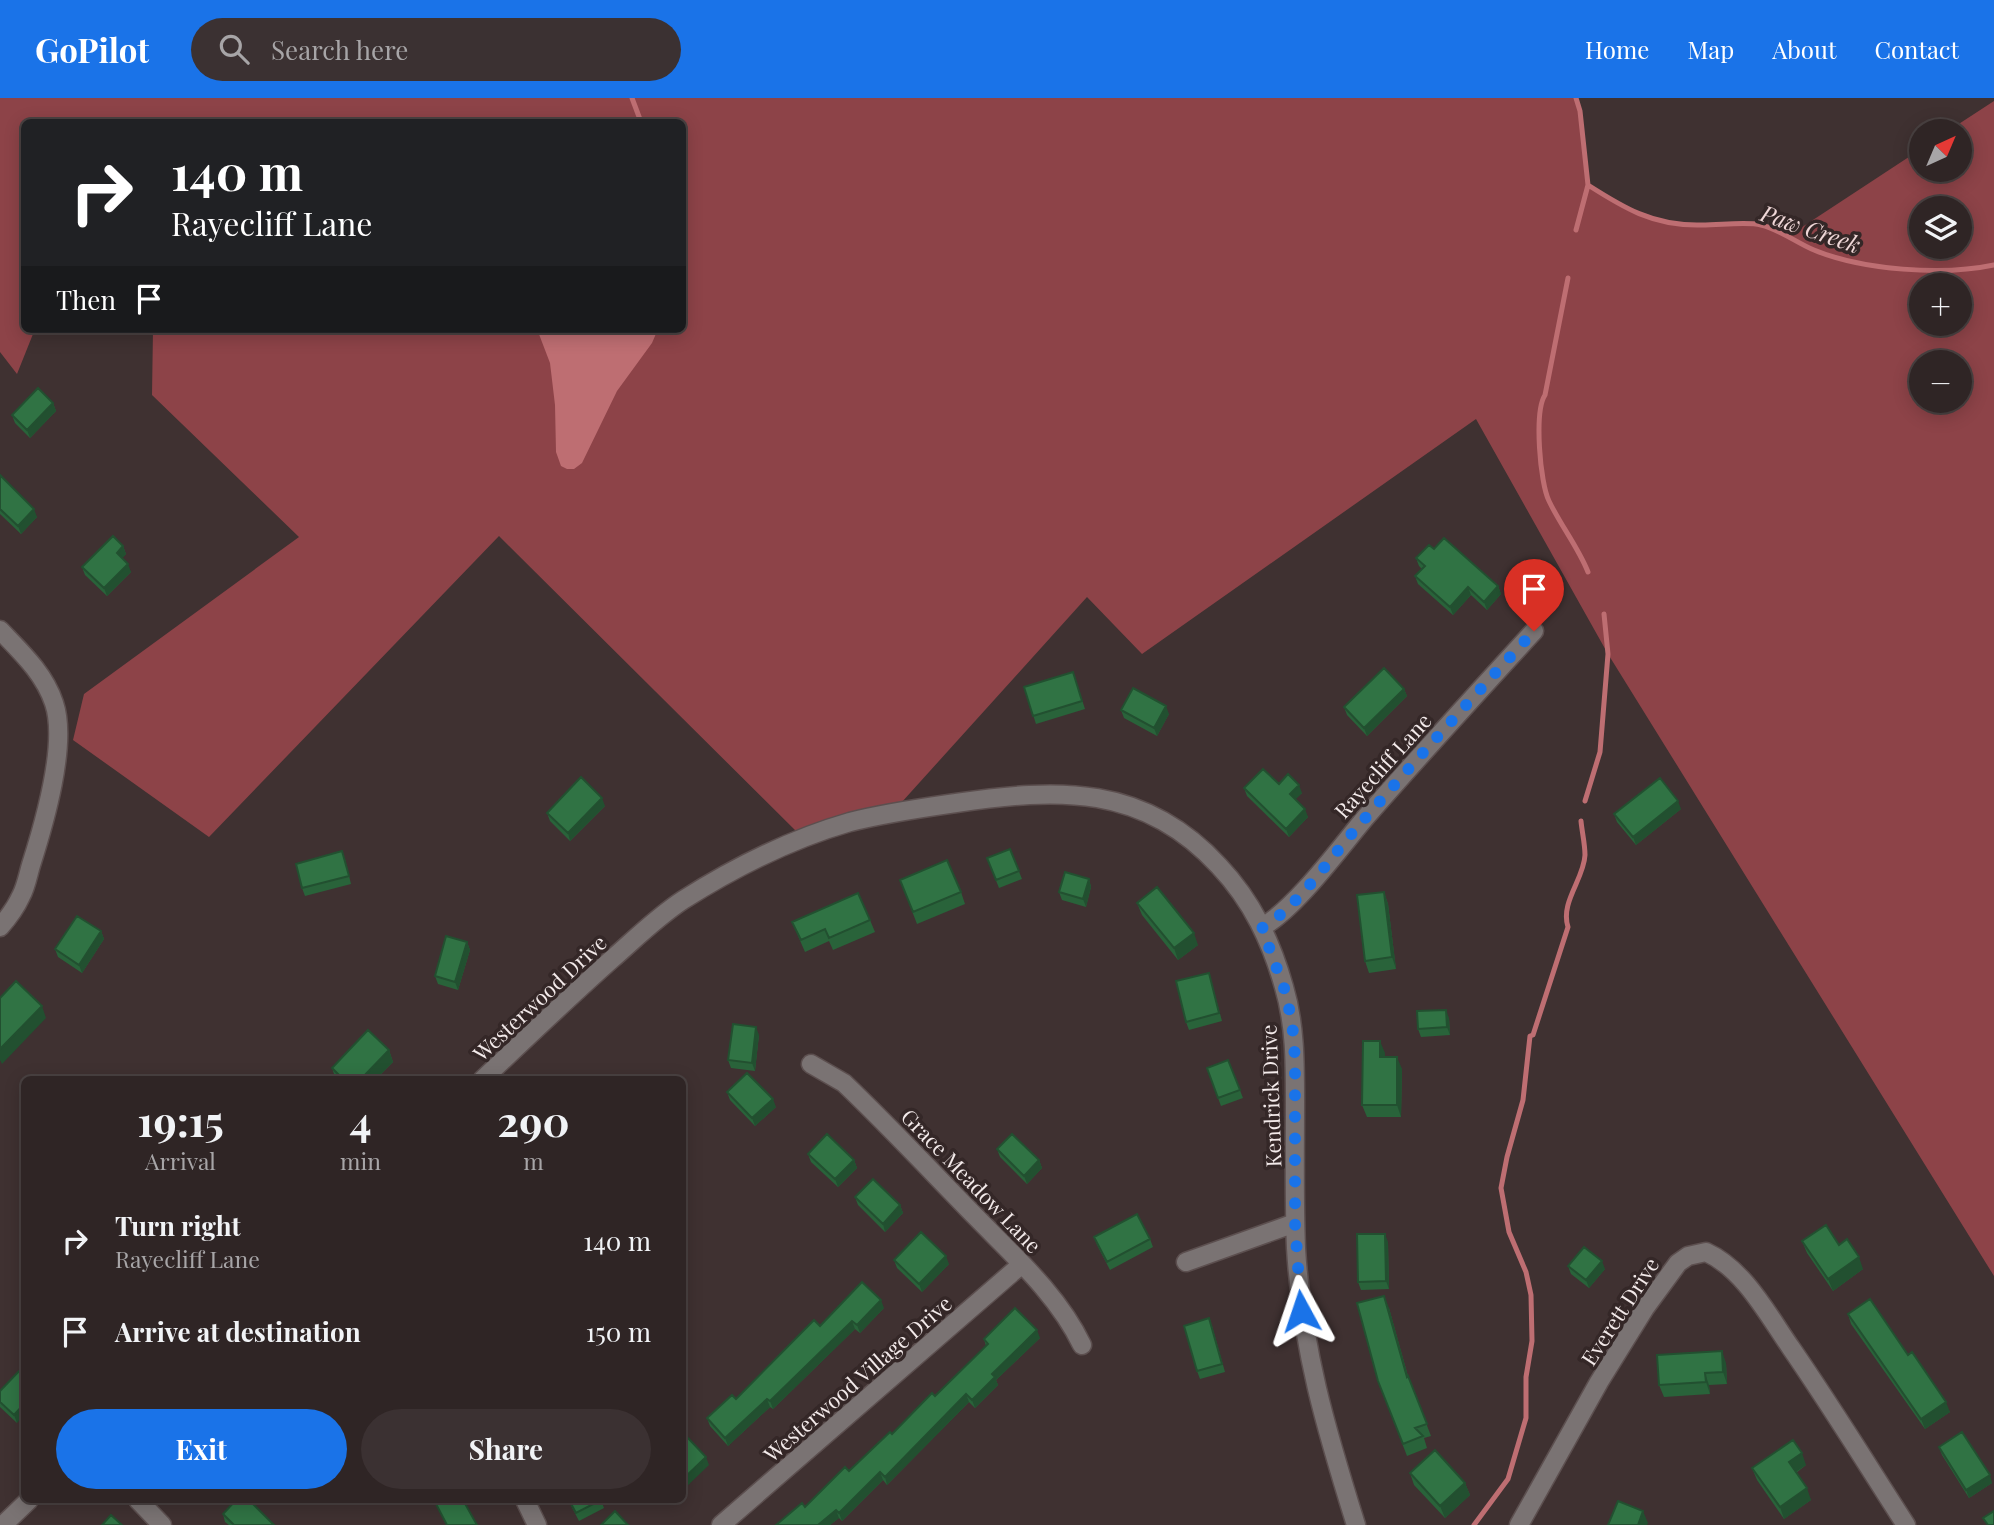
<!DOCTYPE html>
<meta charset="utf-8">
<style>
:root{--surface:#2f2525;--page:#3b3132;--text:#f1f3f6;--muted:#a7a5a7;--line:#4a4242;--accent:#1a73e8}
body{margin:0;font-family:"Playfair Display",serif;background:var(--page);color:var(--text);height:100vh;display:flex;flex-direction:column;font-size:26px;white-space:nowrap}
*{box-sizing:border-box;margin:0}
p{font-size:23px;color:var(--muted)}
.icon{flex:none;width:38px;height:38px;fill:none;stroke:currentColor;stroke-width:2;stroke-linecap:round;stroke-linejoin:round}
.map{position:relative;flex:1;overflow:hidden}
.panel{position:absolute;left:21px;top:978px;width:665px;height:427px;display:flex;flex-direction:column;background:var(--surface);border-radius:10px;box-shadow:0 4px 18px #0003,0 0 0 2px var(--line)}
.panel>*{flex:none}
.top-card{position:absolute;left:21px;top:21px;width:665px;height:214px;border-radius:10px;box-shadow:0 4px 18px #0003,0 0 0 2px var(--line);background:#202124;color:#fff;overflow:hidden}
.needle{width:46px;rotate:44deg}
.buttons{position:absolute;left:1909px;top:21px;display:grid;gap:14px}
.buttons a{display:grid;place-items:center;width:63px;height:63px;border-radius:50%;background:var(--surface);box-shadow:0 4px 18px #0003,0 0 0 2px var(--line);font-size:35px}
.pin{position:absolute;display:grid;place-items:center;width:60px;height:60px;color:#fff;margin:-72px -30px;border-radius:50% 50% 50% 0;rotate:-45deg;box-shadow:0 0 7px #0007}
.pin .icon{rotate:45deg}
.me{position:absolute;width:77px;margin:-38px;rotate:355deg;stroke-linejoin:round;filter:drop-shadow(0 0 5px #0008)}
.turn{display:flex;align-items:center;gap:24px;height:147px;padding:0 35px;font-size:32px}
.turn .icon{width:91px;height:91px;stroke-width:2.5}
.turn b{display:block;font-size:49px;line-height:60px}
.then{display:flex;align-items:center;height:66px;padding:0 35px;background:#0003;gap:14px;font-size:26px}
.eta{display:flex;justify-content:space-evenly;align-items:center;height:119px;text-align:center}
.eta b{font-size:42px;font-weight:700;line-height:49px}
.action{display:flex;gap:14px;margin-top:auto;padding:14px 35px}
.action a{flex:1;height:80px;border-radius:42px;background:var(--accent);color:#fff;font-size:28px;font-weight:700;line-height:80px;text-align:center}
.action a+a{background:var(--page);color:var(--text)}
ul{padding:0;list-style:none}
li{display:flex;align-items:center;gap:21px;height:91px;padding:0 35px}
li div{flex:1}
li b{display:block;font-size:26px}
li em{font-style:normal}
header{display:flex;align-items:center;gap:42px;box-sizing:border-box;height:98px;padding:0 35px;background:var(--accent);color:#fff}
header strong{font-size:33px}
nav{display:flex;gap:38px;margin-inline-start:auto;font-size:24px}
.search{width:490px;height:63px;background:var(--page);display:flex;align-items:center;gap:18px;box-sizing:border-box;padding:0 24px;border-radius:38px;color:var(--muted);font-size:26px}
.map>svg:first-child{display:block}
</style>
<header>
<strong>GoPilot</strong>
<div class="search"><svg class="icon" aria-label="search" viewBox="0 0 24 24"><circle cx="10" cy="10" r="6"/><path d="M15 15l6 6"/></svg>Search here</div>
<nav><a>Home</a><a>Map</a><a>About</a><a>Contact</a></nav>
</header>
<div class="map">
<svg width="1994" height="1427" viewBox="0 0 1994 1427">
<rect width="100%" height="100%" fill="#3f3131"/>
<path fill="#8d4348" fill-rule="evenodd" d="M0,0H1576L1580,13L1588,87L1629,113L1657,122L1693,128L1761,127L1787,139L1921,51L1922,72H1960V33H1948L1994,3V1178L1608,556L1476,321L1142,556L1087,499L892,715L803,740L499,438L209,739L73,642L84,596L299,439L152,297L153,231H682V24H24V231H35L17,276L0,254ZM1922,110H1960V149H1922ZM1922,187H1960V226H1922ZM1922,264H1960V303H1922Z"/>
<path fill="#be6e72" d="M537,231H658L652,245L617,293L582,365L574,371H567L561,368L556,354L555,307L550,265Z"/>
<g fill="none" stroke-linecap="round" stroke-linejoin="round">
<path stroke="#be6e72" stroke-width="5" d="M632,0L641,24
M1588,87C1624,110 1652,127 1697,127C1715,128 1745,123 1761,127C1779,131 1797,145 1814,152C1862,172 1943,178 1994,167
M1576,132L1588,87L1580,13L1576,0
M1568,180L1545,297C1534,314 1540,385 1549,403C1561,428 1578,449 1588,474
M1585,703L1600,654L1608,556L1604,516
M1474,1427L1508,1381L1526,1320V1279L1532,1243L1531,1197L1526,1174L1509,1134L1501,1090L1507,1059L1523,1002L1530,938L1533,937L1568,829C1560,804 1584,781 1585,757C1585,746 1582,734 1581,723"/>
<defs>
<path id="minor" d="M0,532C21,554 44,575 54,605C68,646 44,726 31,767C28,777 26,789 21,798C16,809 8,820 0,829
M1262,829C1295,811 1339,751 1365,720C1420,657 1477,595 1534,533
M811,966L844,985C889,1028 932,1074 976,1119C1014,1158 1058,1197 1082,1247
M482,982C525,941 568,900 612,861C635,841 657,819 683,802C735,769 791,741 850,724C885,715 921,710 956,705C1058,690 1144,686 1219,768C1252,803 1271,843 1284,889C1295,926 1295,964 1295,1003C1295,1052 1294,1101 1296,1150C1302,1251 1326,1331 1356,1427
M1186,1164L1295,1125
M138,1402L162,1427
M525,1402L537,1427
M3,1427L29,1402
M721,1427L1022,1166
M1519,1427L1599,1284L1645,1210L1678,1165L1688,1158L1706,1154C1744,1171 1768,1217 1791,1250C1831,1308 1868,1368 1906,1427"/>
</defs>
<use href="#minor" stroke="#5c4f4f" stroke-width="21"/>
<use href="#minor" stroke="#7a7373" stroke-width="18"/>
</g>
<path fill="#29633a" d="M53,305L56,313L30,340L15,325L12,317Z
M0,377L37,419L21,436L0,416Z
M123,448L126,456L122,460L131,474L107,498L85,477L82,469Z
M1434,451L1498,488L1501,496L1487,512L1471,497L1453,517L1418,486L1415,478L1422,471L1419,468L1416,460Z
M1073,574L1085,611L1036,626L1024,589Z
M1404,591L1407,598L1367,638L1347,617L1344,609Z
M1121,612L1169,616L1157,638L1124,620Z
M1279,686L1302,695L1295,701L1308,719L1289,739L1247,698L1244,690Z
M605,708L570,743L550,723L547,715Z
M1681,711L1636,747L1617,724L1614,716Z
M1010,751L1022,781L999,790L987,760Z
M345,761L351,786L305,798L302,790Z
M1089,781L1091,789L1086,809L1062,802L1059,794Z
M900,782L961,794L965,806L917,826Z
M1384,794L1388,806L1396,871L1369,875L1365,863Z
M1137,805L1198,847L1178,862L1142,817Z
M870,822L875,834L833,852L829,843L805,854L792,824Z
M101,833L104,841L82,875L58,859L55,851Z
M467,844L470,852L458,892L438,886L435,878Z
M1209,875L1222,923L1189,932L1186,924Z
M1449,920L1450,937L1421,939L1418,931Z
M759,937L755,973L731,970L728,962Z
M389,952L393,964L375,982H336L332,970Z
M1385,955L1384,959L1402,971L1401,1019H1367L1362,1007Z
M1228,962L1243,1000L1221,1008L1207,970Z
M727,994L776,1009L755,1028L730,1002Z
M997,1051L1039,1062L1042,1070L1027,1086L1000,1059Z
M808,1056L854,1062L857,1070L838,1089L811,1064Z
M855,1099L900,1107L903,1115L885,1134L858,1107Z
M1094,1139L1150,1141L1153,1149L1110,1172L1097,1147Z
M1802,1143L1863,1171L1833,1193L1807,1155Z
M1388,1144L1389,1191L1361,1192L1358,1184Z
M894,1162L949,1166L922,1194L897,1170Z
M1568,1168L1605,1171L1589,1190L1571,1176Z
M884,1210L860,1235L855,1231L773,1311L770,1309L728,1348L710,1328L707,1320L736,1301L820,1228Z
M1389,1210L1408,1278L1431,1338L1424,1340L1427,1350L1407,1358L1378,1283Z
M1848,1216L1908,1257L1950,1314L1925,1331L1851,1226Z
M1212,1228L1225,1274L1200,1281L1197,1273Z
M1040,1240L996,1282L998,1287L975,1310L969,1304L887,1387L883,1382L842,1423L839,1420L830,1427H776L805,1409L892,1336L935,1298L986,1248L984,1241Z
M1726,1265L1727,1286L1709,1287L1710,1296L1664,1299L1659,1287Z
M21,1271L17,1325L0,1309V1293Z
M1939,1349L1992,1385L1969,1400L1942,1357Z
M1806,1367L1796,1375L1811,1402L1784,1421L1757,1382L1752,1370Z
M1410,1375L1465,1385L1470,1397L1445,1420L1414,1387Z
M568,1402H601L604,1410L579,1423Z
M223,1416L274,1427H229L225,1424Z"/>
<path fill="#225030" d="M53,305L56,313L30,340L27,332Z
M34,411L37,419L21,436L18,428Z
M123,448L126,456L120,463L117,455Z
M128,466L131,474L107,498L104,490Z
M1498,488L1501,496L1487,512L1484,504Z
M1468,489L1471,497L1453,517L1450,509Z
M1404,591L1407,598L1367,638L1364,630Z
M1166,608L1169,616L1157,638L1154,630Z
M1299,687L1302,695L1293,704L1290,696Z
M602,700L605,708L570,743L568,735Z
M1678,703L1681,711L1636,747L1633,739Z
M1305,711L1308,719L1289,739L1286,731Z
M1089,781L1091,789L1086,809L1083,801Z
M1384,794L1388,806L1396,871L1392,859Z
M101,833L104,841L82,875L79,867Z
M1194,835L1198,847L1178,862L1174,850Z
M467,844L470,852L458,892L455,884Z
M42,908L46,920L2,966L0,962V951Z
M1446,912L1449,920L1450,937L1447,929Z
M756,929L759,937L755,973L752,965Z
M1380,943L1385,955L1384,970L1380,959Z
M389,952L393,964L375,982H360Z
M1397,959L1402,971L1401,1019L1397,1007Z
M773,1001L776,1009L755,1028L752,1020Z
M854,1062L857,1070L838,1089L835,1081Z
M1039,1062L1042,1070L1027,1086L1024,1078Z
M900,1107L903,1115L885,1134L883,1126Z
M1385,1136L1388,1144L1389,1191L1386,1183Z
M946,1158L949,1166L922,1194L919,1186Z
M1859,1159L1863,1171L1833,1193L1828,1181Z
M1602,1163L1605,1171L1589,1190L1586,1182Z
M1384,1198L1389,1210L1411,1290L1407,1279Z
M881,1202L884,1210L860,1235L857,1227Z
M852,1223L855,1231L773,1311L770,1303Z
M1037,1232L1040,1240L996,1282L998,1287L975,1310L972,1302L992,1276Z
M1722,1253L1726,1265L1727,1286L1723,1274Z
M1705,1275L1709,1287L1710,1296L1706,1284Z
M966,1296L969,1304L887,1387L885,1379Z
M767,1301L770,1309L728,1348L725,1340Z
M1946,1304L1950,1314L1925,1331L1921,1321Z
M24,1306V1317L17,1325L14,1317Z
M1802,1355L1806,1367L1793,1376L1789,1364Z
M706,1359L709,1367L683,1392L682,1382Z
M880,1374L883,1382L842,1423L839,1415Z
M1990,1377L1992,1385L1969,1400L1966,1392Z
M1465,1385L1470,1397L1445,1420L1440,1408Z
M1807,1390L1811,1402L1784,1421L1780,1409Z
M836,1412L839,1420L830,1427H818Z
M1643,1413L1648,1425L1647,1427H1638Z"/>
<path fill="#307344" stroke="#225030" stroke-width="2" d="M38,290L53,305L27,332L12,317Z
M0,377L34,411L18,428L0,411Z
M113,438L123,448L117,455L128,466L104,490L82,469Z
M1444,440L1498,488L1484,504L1468,489L1450,509L1415,478L1425,468L1416,460L1429,447L1434,451Z
M1384,570L1404,591L1364,630L1344,609Z
M1073,574L1082,603L1033,618L1024,589Z
M1133,590L1166,608L1154,630L1121,612Z
M1263,671L1279,686L1288,676L1299,687L1290,696L1305,711L1286,731L1244,690Z
M581,679L602,700L568,735L547,715Z
M1660,680L1678,703L1633,739L1614,716Z
M1010,751L1019,773L996,782L987,760Z
M342,753L349,778L302,790L296,766Z
M947,762L961,794L913,814L900,782Z
M1065,774L1089,781L1083,801L1059,794Z
M1157,789L1194,835L1174,850L1137,805Z
M1384,794L1392,859L1365,863L1357,797Z
M858,795L870,822L829,840L825,831L801,842L792,824Z
M77,818L101,833L79,867L55,851Z
M446,838L467,844L455,884L435,878Z
M1209,875L1219,915L1186,924L1176,883Z
M16,883L42,908L0,951V900Z
M1446,912L1447,929L1418,931L1417,913Z
M733,926L756,929L752,965L728,962Z
M368,932L389,952L360,982H344L332,970Z
M1363,943H1380V959H1397V1007H1362Z
M1228,962L1240,992L1218,1000L1207,970Z
M747,975L773,1001L752,1020L727,994Z
M827,1036L854,1062L835,1081L808,1056Z
M1012,1036L1039,1062L1024,1078L997,1051Z
M873,1081L900,1107L883,1126L855,1099Z
M1137,1116L1150,1141L1107,1164L1094,1139Z
M1826,1127L1839,1147L1847,1141L1859,1159L1828,1181L1802,1143Z
M921,1134L946,1158L919,1186L894,1162Z
M1357,1136H1385L1386,1183L1358,1184Z
M1584,1149L1602,1163L1586,1182L1568,1168Z
M862,1184L881,1202L857,1227L852,1223L770,1303L767,1301L725,1340L707,1320L732,1297L736,1301L814,1222L820,1228Z
M1384,1198L1407,1279L1408,1278L1427,1326L1415,1330L1423,1338L1403,1346L1378,1283L1357,1205Z
M1870,1201L1908,1257L1912,1254L1946,1304L1921,1321L1848,1216Z
M1015,1210L1037,1232L992,1276L995,1279L972,1302L966,1296L885,1379L880,1374L839,1415L836,1412L818,1427H776L802,1405L805,1409L845,1369L849,1373L890,1334L892,1336L932,1295L935,1298L988,1246L984,1241Z
M1209,1220L1222,1266L1197,1273L1184,1228Z
M1722,1253L1723,1274L1705,1275L1706,1284L1659,1287L1657,1257Z
M21,1271L24,1275V1306L14,1317L0,1304V1293Z
M1962,1334L1990,1377L1966,1392L1939,1349Z
M688,1340L706,1359L682,1382V1345Z
M1793,1342L1802,1355L1789,1364L1807,1390L1780,1409L1752,1370Z
M1435,1352L1465,1385L1440,1408L1410,1375Z
M236,1402H249L274,1427H234L223,1416Z
M440,1402H463L477,1427H447L435,1404Z
M569,1402H601L576,1415Z
M1618,1403L1643,1413L1638,1427H1608Z
M615,1413L628,1427H601Z
M1994,1413V1427H1988L1983,1420Z
M111,1417L122,1427H102Z"/>
<g fill="none" stroke-linecap="round" stroke-linejoin="round">
<path stroke="#1a73e8" stroke-width="12" stroke-dasharray="0 21.6" d="M1301,1213L1295,1125V961L1292,923L1284,890L1262,830C1295,811 1329,762 1354,733C1413,665 1473,599 1534,533"/>
</g>
<g text-anchor="middle" dominant-baseline="central" stroke-width="7" stroke-linejoin="round" paint-order="stroke">
<g font-size="21" fill="#f3eaea" stroke="#342727">
<text transform="translate(1382 667) rotate(-48)">Rayecliff Lane</text>
<text transform="translate(539 899) rotate(-43)">Westerwood Drive</text>
<text transform="translate(1270 998) rotate(-92)">Kendrick Drive</text>
<text transform="translate(972 1082) rotate(46)">Grace Meadow Lane</text>
<text transform="translate(1619 1213) rotate(-57)">Everett Drive</text>
<text transform="translate(857 1280) rotate(-41)">Westerwood Village Drive</text>
</g>
<g font-size="23" font-style="italic" fill="#f0d8d8" stroke="#342727">
<text transform="translate(1811 130) rotate(19)">Paw Creek</text>
</g>
</g>
</svg>
<div class="buttons">
<a><svg class="needle" viewBox="-14 -14 28 28"><path d="M0-13l5 13h-10z" fill="#e53935"/><path d="M0 13l5-13h-10z" fill="#a7a5a7"/></svg></a>
<a><svg class="icon" aria-label="layers" viewBox="0 0 24 24"><path d="M12 4l9 5-9 5-9-5zM3 14l9 5 9-5"/></svg></a>
<a>+</a>
<a>−</a>
</div>
<div class="pin" style="left:1534px;top:533px;background:#d93025"><svg class="icon" aria-label="arrive" viewBox="0 0 24 24"><path d="M6 21V4h12l-3 4 3 4H6"/></svg></div>
<svg class="me" style="left:1301px;top:1213px" viewBox="-20 -20 40 40"><path d="M0-17L14 15 0 8-14 15z" fill="#1a73e8" stroke="#fff" stroke-width="4"/></svg>
<div class="top-card">
<div class="turn"><svg class="icon" aria-label="right" viewBox="0 0 24 24"><path d="M7 20v-9h11M14 6l5 5-5 5"/></svg><div><b>140 m</b>Rayecliff Lane</div></div>
<div class="then">Then<svg class="icon" aria-label="arrive" viewBox="0 0 24 24"><path d="M6 21V4h12l-3 4 3 4H6"/></svg></div>
</div>
<section class="panel">
<div class="eta">
<div><b>19:15</b><p>Arrival</p></div>
<div><b>4</b><p>min</p></div>
<div><b>290</b><p>m</p></div>
</div>
<ul>
<li><svg class="icon" aria-label="right" viewBox="0 0 24 24"><path d="M7 20v-9h11M14 6l5 5-5 5"/></svg><div><b>Turn right</b><p>Rayecliff Lane</p></div><em>140 m</em></li>
<li><svg class="icon" aria-label="arrive" viewBox="0 0 24 24"><path d="M6 21V4h12l-3 4 3 4H6"/></svg><div><b>Arrive at destination</b></div><em>150 m</em></li>
</ul>
<div class="action"><a>Exit</a><a>Share</a></div>
</section>
</div>
